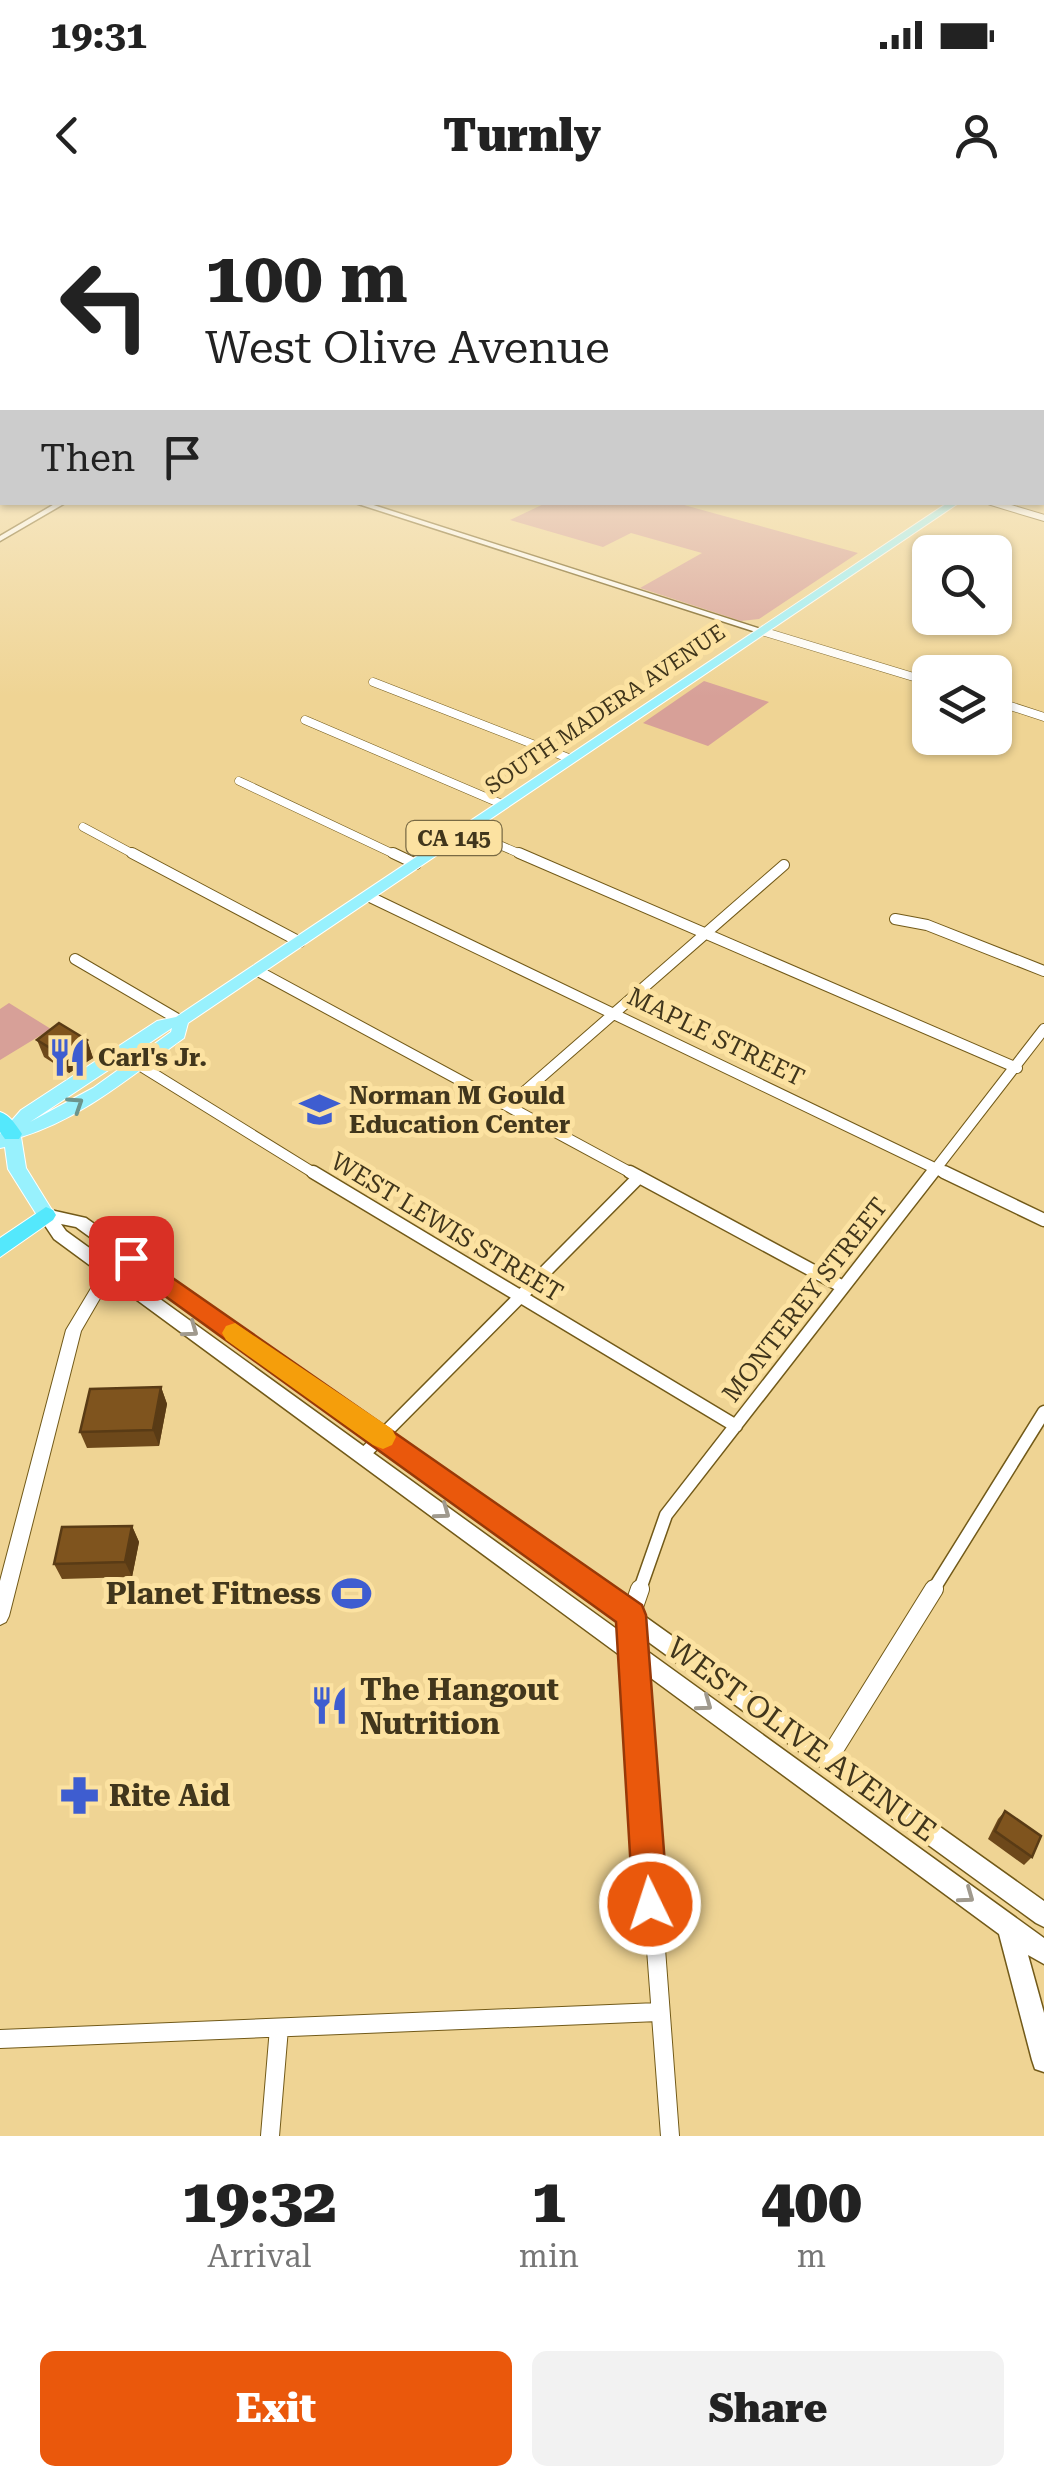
<!DOCTYPE html>
<style>
:root{--surface:#fff;--page:#f2f2f2;--text:#222;--muted:#767676;--accent:#ea580c}
body{margin:0;font-family:"Roboto Serif",serif;background:var(--page);color:var(--text);height:100vh;display:flex;flex-direction:column;font-size:38px;white-space:nowrap}
*{box-sizing:border-box;margin:0}
p{font-size:32px;color:var(--muted)}
.icon{flex:none;width:55px;height:55px;fill:none;stroke:currentColor;stroke-width:2;stroke-linecap:round;stroke-linejoin:round}
.map{position:relative;height:1936px;overflow:hidden}
.drawer{display:flex;flex-direction:column;background:var(--surface);flex:1}
.drawer>*{flex:none}
.guide{position:absolute;left:0px;top:0px;width:1045px;height:305px;box-shadow:0 2px 8px #0004;background:#fff;color:var(--text);overflow:hidden}
.fabs{position:absolute;left:912px;top:335px;display:grid;gap:20px}
.fabs a{display:grid;place-items:center;width:100px;height:100px;border-radius:15px;background:var(--surface);box-shadow:0 2px 8px #0004;font-size:50px}
.pin{position:absolute;display:grid;place-items:center;width:85px;height:85px;color:#fff;margin:-42px;border-radius:20px;box-shadow:0 5px 15px #0006}
.me{position:absolute;width:110px;margin:-55px;rotate:356deg;stroke-linejoin:round;filter:drop-shadow(0 0 8px #0008)}
.turn{display:flex;align-items:center;gap:35px;height:210px;padding:0 40px;font-size:45px}
.turn .icon{width:130px;height:130px;stroke-width:2.5}
.turn b{display:block;font-size:70px;line-height:85px}
.then{display:flex;align-items:center;height:95px;padding:0 40px;background:#0003;gap:20px;font-size:38px}
.eta{display:flex;justify-content:space-evenly;align-items:center;height:170px;text-align:center}
.eta b{font-size:60px;font-weight:800;line-height:70px}
.action{display:flex;gap:20px;margin-top:auto;padding:20px 40px}
.action a{flex:1;height:115px;border-radius:15px;background:var(--accent);color:#fff;font-size:40px;font-weight:800;line-height:115px;text-align:center}
.action a+a{background:var(--page);color:var(--text)}
.status{display:flex;justify-content:space-between;align-items:center;height:70px;padding:0 50px;background:var(--surface);direction:ltr}
.status svg{height:28px;fill:currentColor}
header{display:flex;justify-content:space-between;align-items:center;height:130px;padding:0 40px;background:var(--surface);font-size:45px;font-weight:800}
.map>svg:first-child{display:block}
</style>
<div class="status"><b>19:31</b><svg viewBox="0 0 49 12"><path d="M0 12V9h3v3zM5 12V6h3v6zM10 12V3h3v9zM15 12V0h3v12zM26 1h20v11H26zM47 4h2v5h-2z"/></svg></div>
<header><svg class="icon" aria-label="back" viewBox="0 0 24 24"><path d="M15 5l-7 7 7 7"/></svg>Turnly<svg class="icon" aria-label="person" viewBox="0 0 24 24"><circle cx="12" cy="8" r="4"/><path d="M4 21q1-7 8-7t8 7"/></svg></header>
<div class="map">
<svg width="1044" height="1936" viewBox="0 0 1044 1936">
<rect width="100%" height="100%" fill="#efd494"/>
<path fill="#d7a098" d="M548,302L684,305L858,353L759,419L741,421L640,388L702,353L631,333L603,347L510,320Z
M704,481L769,502L708,546L643,523Z
M9,803L51,829L0,860V809Z"/>
<g fill="none" stroke-linecap="round" stroke-linejoin="round">
<defs>
<path id="minor-far4" d="M991,302L1044,318"/>
<path id="minor-far3" d="M762,431L930,482
M373,482L571,559
M995,501L1044,517
M305,520L504,605
M239,581L398,656
M83,627L137,656
M465,630L525,656"/>
<path id="minor-far2" d="M132,653L300,742
M393,653L416,664
M519,653L1017,868
M368,696L949,975
M895,719L927,725L1044,771
M75,759L181,821
M256,770L635,975
M136,863L317,975
M508,906L784,665
M931,975L1044,829"/>
<path id="minor-far1" d="M313,972L736,1226
M630,972L843,1087
M944,972L1044,1020
M364,1254L639,977
M639,1392L666,1315L933,972
M932,1392L1044,1212"/>
<path id="minor" d="M640,1389L631,1415L670,1936
M827,1561L934,1389
M0,1839L658,1812
M270,1936L279,1828"/>
<path id="tertiary" d="M131,1052L136,1054L138,1058L136,1062L106,1088L81,1131L9,1416L6,1422L0,1425V1381L66,1130L96,1080L126,1054Z"/>
<path id="secondary" d="M58,302H67L0,341V336Z
M352,302H364L767,431L759,433Z
M46,1009L86,1018L1044,1701V1727L1036,1723L76,1027L61,1024L66,1031L1044,1738V1764L1028,1755L1044,1813V1872L1035,1869L1032,1860L999,1734L54,1039L38,1015L41,1011Z"/>
<path id="primary" d="M1042,240H1044L1042,245Z
M949,302H960L188,823L184,838C132,875 83,918 21,937L26,968L55,1015L52,1020H40L8,969L5,947L0,948V934L21,910L157,821L176,817ZM172,828L171,832L93,888L30,922Z"/>
<path id="motorway" d="M0,227H2V233H0Z
M0,242H2V248H0Z
M0,912C10,915 16,925 22,934L19,939H5L0,932Z
M46,1007L53,1010L56,1015L53,1020L0,1057V1038Z"/>
</defs>
<use href="#minor-far4" stroke="#725a19" stroke-width="8"/>
<use href="#minor-far3" stroke="#725a19" stroke-width="9"/>
<use href="#minor-far2" stroke="#725a19" stroke-width="12"/>
<use href="#minor-far1" stroke="#725a19" stroke-width="15"/>
<use href="#minor" stroke="#725a19" stroke-width="20"/>
<use href="#tertiary" stroke="#725a19" stroke-width="2"/>
<use href="#secondary" stroke="#725a19" stroke-width="3"/>
<use href="#primary" stroke="#fff" stroke-width="2"/>
<use href="#motorway" stroke="#fff" stroke-width="2"/>
<use href="#minor-far4" stroke="#fff" stroke-width="6"/>
<use href="#minor-far3" stroke="#fff" stroke-width="8"/>
<use href="#minor-far2" stroke="#fff" stroke-width="10"/>
<use href="#minor-far1" stroke="#fff" stroke-width="12"/>
<use href="#minor" stroke="#fff" stroke-width="18"/>
<use href="#tertiary" fill="#fff" fill-rule="evenodd"/>
<use href="#secondary" fill="#fff" fill-rule="evenodd"/>
<use href="#primary" fill="#98f1fd" fill-rule="evenodd"/>
<use href="#motorway" fill="#54e8fc" fill-rule="evenodd"/>
</g>
<path fill="#6d481a" d="M37,840H87L93,858L69,873L44,857Z
M161,1187L167,1204L159,1246L87,1248L80,1232Z
M132,1326L139,1342L132,1377L62,1379L54,1364Z
M1005,1611L1032,1657L1024,1665L988,1639L998,1619Z"/>
<path fill="#593b15" d="M87,840L93,858L69,873L63,856Z
M161,1187L167,1204L159,1246L153,1230Z
M132,1326L139,1342L132,1377L125,1362Z"/>
<path fill="#7f541e" stroke="#593b15" stroke-width="2.5" d="M59,823L87,840L63,856L37,840Z
M161,1187L153,1230L80,1232L90,1189Z
M132,1326L125,1362L54,1364L62,1327Z
M1005,1611L1041,1636L1032,1657L995,1631Z"/>
<defs><path id="oneway-chevron" d="M-2-3.5L2.5 0L-2 3.5" fill="none" stroke-width="1.6" stroke-linecap="round" stroke-linejoin="round" transform="scale(2.5)"/></defs>
<use stroke="#6c948c" href="#oneway-chevron" transform="translate(76 904) rotate(-33)"/>
<g stroke="#a09a8e">
<use href="#oneway-chevron" transform="translate(191 1130) rotate(36)"/>
<use href="#oneway-chevron" transform="translate(443 1312) rotate(36)"/>
<use href="#oneway-chevron" transform="translate(705 1504) rotate(36)"/>
<use href="#oneway-chevron" transform="translate(967 1696) rotate(36)"/>
</g>
<linearGradient id="sky" x2="0" y2="1"><stop stop-color="#85bdc8"/><stop offset="0.45" stop-color="#f8eccf"/><stop offset="1" stop-color="#f8eccf" stop-opacity="0"/></linearGradient>
<rect width="1044" height="496" fill="url(#sky)"/>
<path fill="#ea580c" stroke="#983908" stroke-width="2.5" d="M131,1049L642,1405L646,1415L668,1704L663,1717L650,1722L638,1717L633,1704L616,1422L122,1065L119,1058L122,1052Z"/>
<path fill="#f59e0b" d="M235,1123L392,1229L396,1237L392,1245L383,1249L373,1245L226,1140L222,1133L226,1126Z"/>
<defs>
<symbol id="restaurant-bare" viewBox="-9 -9 18 18"><path d="M-5-6h1v4h1v-4h1v4h1v-4h1v5L-1.5 .5V6h-2V.5L-5-1ZM5-6V6H3V1.5H1.5Q1.5-4 5-6Z" fill="#3e5dd0" stroke="#fce2a1" stroke-width="2.5" paint-order="stroke"/></symbol>
<symbol id="school-bare" viewBox="-9 -9 18 18"><path d="M0-5L7-2L0 1L-7-2ZM-4 1L0 2.5L4 1V4Q0 6-4 4Z" fill="#3e5dd0" stroke="#fce2a1" stroke-width="2.5" paint-order="stroke"/></symbol>
<symbol id="stadium-bare" viewBox="-9 -9 18 18"><path d="M0-5a6.5 5 0 1 0 0 10a6.5 5 0 1 0 0-10ZM-3.5-1.8h7v3.6h-7Z" fill="#3e5dd0" stroke="#fce2a1" stroke-width="2.5" paint-order="stroke"/></symbol>
<symbol id="pharmacy-bare" viewBox="-9 -9 18 18"><path d="M-2-6h4v4h4v4h-4v4h-4v-4h-4v-4h4Z" fill="#3e5dd0" stroke="#fce2a1" stroke-width="2.5" paint-order="stroke"/></symbol>
</defs>
<g fill-rule="evenodd">
<use href="#restaurant-bare" x="40" y="830" width="55" height="55"/>
<use href="#school-bare" x="292" y="882" width="55" height="55"/>
<use href="#stadium-bare" x="324" y="1366" width="55" height="55"/>
<use href="#restaurant-bare" x="302" y="1478" width="55" height="55"/>
<use href="#pharmacy-bare" x="52" y="1568" width="55" height="55"/>
</g>
<g text-anchor="middle" dominant-baseline="central" stroke-width="10" stroke-linejoin="round" paint-order="stroke">
<g font-size="22" fill="#41361c" stroke="#fce2a1">
<text transform="translate(605 509) rotate(-34)">SOUTH MADERA AVENUE</text>
</g>
<rect fill="#fce2a1" stroke="#796a44" stroke-width="2.5" x="406.5" y="621" width="95" height="34" rx="8"/>
<g font-size="22" font-weight="bold" fill="#41361c">
<text x="454" y="638">CA 145</text>
</g>
<g font-size="25" fill="#41361c" stroke="#fce2a1">
<text transform="translate(716 837) rotate(26)">MAPLE STREET</text>
<text transform="translate(447 1027) rotate(31)">WEST LEWIS STREET</text>
<text transform="translate(805 1100) rotate(-52)">MONTEREY STREET</text>
</g>
<g font-size="25" font-weight="bold" fill="#41361c" stroke="#fce2a1" text-anchor="start">
<text x="98" y="857">Carl's Jr.</text>
<text x="349" y="895">Norman M Gould<tspan x="349" dy="29">Education Center</tspan></text>
</g>
<g font-size="30" font-weight="bold" fill="#41361c" stroke="#fce2a1" text-anchor="start">
<text x="321" y="1393" text-anchor="end">Planet Fitness</text>
<text x="360" y="1489">The Hangout<tspan x="360" dy="34">Nutrition</tspan></text>
<text x="109" y="1595">Rite Aid</text>
</g>
<g font-size="30" fill="#41361c" stroke="#fce2a1">
<text transform="translate(802 1539) rotate(36)">WEST OLIVE AVENUE</text>
</g>
</g>
</svg>
<div class="fabs">
<a><svg class="icon" aria-label="search" viewBox="0 0 24 24"><circle cx="10" cy="10" r="6"/><path d="M15 15l6 6"/></svg></a>
<a><svg class="icon" aria-label="layers" viewBox="0 0 24 24"><path d="M12 4l9 5-9 5-9-5zM3 14l9 5 9-5"/></svg></a>
</div>
<div class="pin" style="left:131px;top:1058px;background:#d93025"><svg class="icon" aria-label="arrive" viewBox="0 0 24 24"><path d="M6 21V4h12l-3 4 3 4H6"/></svg></div>
<svg class="me" style="left:650px;top:1704px" viewBox="-20 -20 40 40"><circle r="17" fill="#ea580c" stroke="#fff" stroke-width="3"/><path d="M0-11L8 9 0 5-8 9z" fill="#fff"/></svg>
<div class="guide">
<div class="turn"><svg class="icon" aria-label="left" viewBox="0 0 24 24"><path d="M17 20v-9H6M10 6l-5 5 5 5"/></svg><div><b>100 m</b>West Olive Avenue</div></div>
<div class="then">Then<svg class="icon" aria-label="arrive" viewBox="0 0 24 24"><path d="M6 21V4h12l-3 4 3 4H6"/></svg></div>
</div>
</div>
<section class="drawer">
<div class="eta">
<div><b>19:32</b><p>Arrival</p></div>
<div><b>1</b><p>min</p></div>
<div><b>400</b><p>m</p></div>
</div>
<div class="action"><a>Exit</a><a>Share</a></div>
</section>
